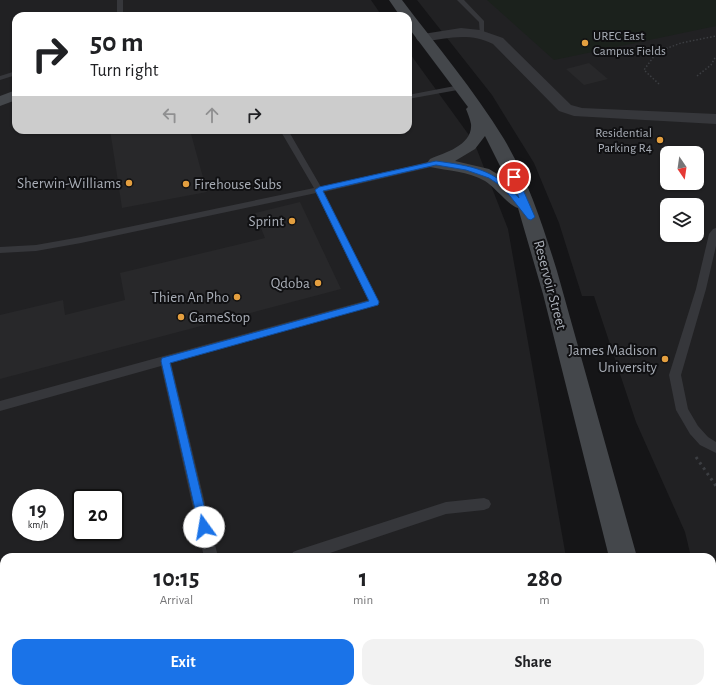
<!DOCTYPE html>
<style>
:root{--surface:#fff;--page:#f2f2f2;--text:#202124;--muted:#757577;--accent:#1a73e8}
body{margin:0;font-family:"Alegreya Sans",sans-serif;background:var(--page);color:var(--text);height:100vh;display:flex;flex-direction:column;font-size:15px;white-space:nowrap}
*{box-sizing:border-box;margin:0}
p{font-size:13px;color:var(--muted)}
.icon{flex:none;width:22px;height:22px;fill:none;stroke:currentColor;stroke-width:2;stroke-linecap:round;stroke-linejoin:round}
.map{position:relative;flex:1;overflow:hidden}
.panel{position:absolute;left:0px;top:553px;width:716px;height:140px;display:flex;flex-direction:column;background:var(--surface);border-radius:12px 12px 0 0;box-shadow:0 1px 3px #0004}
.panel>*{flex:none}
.banner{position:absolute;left:12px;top:12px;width:400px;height:122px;border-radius:12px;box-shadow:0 1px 3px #0004;background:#fff;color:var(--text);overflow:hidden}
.needle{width:26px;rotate:167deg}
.controls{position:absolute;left:660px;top:146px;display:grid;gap:8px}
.controls a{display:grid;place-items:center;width:44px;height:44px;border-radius:8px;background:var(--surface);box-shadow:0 1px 3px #0004;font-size:20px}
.speed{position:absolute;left:12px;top:489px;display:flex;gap:8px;font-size:20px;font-weight:700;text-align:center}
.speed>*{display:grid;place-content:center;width:52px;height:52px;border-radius:50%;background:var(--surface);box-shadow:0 1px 3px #0004;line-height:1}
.speed small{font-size:10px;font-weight:400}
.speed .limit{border:2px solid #111;border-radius:6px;background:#fff;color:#111}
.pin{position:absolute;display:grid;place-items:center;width:34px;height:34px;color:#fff;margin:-17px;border:2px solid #fff;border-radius:50%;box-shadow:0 1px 4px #0007}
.me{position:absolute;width:44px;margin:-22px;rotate:347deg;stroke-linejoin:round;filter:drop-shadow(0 0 3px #0008)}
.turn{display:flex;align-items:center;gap:14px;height:84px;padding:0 12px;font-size:18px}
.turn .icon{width:52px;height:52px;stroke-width:2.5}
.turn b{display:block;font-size:28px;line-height:34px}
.lanes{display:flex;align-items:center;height:38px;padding:0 12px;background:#0003;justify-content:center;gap:20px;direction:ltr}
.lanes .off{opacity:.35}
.eta{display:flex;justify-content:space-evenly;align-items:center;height:68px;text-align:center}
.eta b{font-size:24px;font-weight:700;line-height:28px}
.button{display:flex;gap:8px;margin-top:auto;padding:8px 12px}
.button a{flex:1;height:46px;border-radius:12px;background:var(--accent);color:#fff;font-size:16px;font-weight:700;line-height:46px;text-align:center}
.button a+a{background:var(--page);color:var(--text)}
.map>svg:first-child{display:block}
</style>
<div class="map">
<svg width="716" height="693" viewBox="0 0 716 693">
<rect width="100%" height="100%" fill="#151517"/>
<path fill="#212123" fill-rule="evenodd" d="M0,0H371L382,16H16V130H408V51L474,142L508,229L566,557H4V689H589V693H0ZM21,498H55V532H21ZM81,498H115V532H81Z
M417,0H716V662L712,645V557H691L685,532L636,422L594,296H582L559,223L534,163L492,95ZM667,153H697V183H667ZM667,205H697V235H667Z"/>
<path fill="#1b211c" d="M487,0H716V26L554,60Z"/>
<path fill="#28282a" d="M589,63L608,79L584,85L566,69Z
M110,130H190L207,192L122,208Z
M300,202L341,289L0,379V315L63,300L65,315L125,300L120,273L265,238L255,213Z"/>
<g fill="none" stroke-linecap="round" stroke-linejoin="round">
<path stroke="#3c3e42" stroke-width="1.5" stroke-dasharray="1.5 2" stroke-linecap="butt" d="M697,76L711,65L716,56
M659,84L644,70L657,52L681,43L716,36"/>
<path stroke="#3c3e42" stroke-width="3" stroke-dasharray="2.5 4" stroke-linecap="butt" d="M696,457L716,486"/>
<path fill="#36373b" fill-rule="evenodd" d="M117,0H123V16H117Z
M457,0H464L484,21V35H480L479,22Z
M16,71V75L0,80V76Z
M460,85L464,87L463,89L408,99V95Z
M280,130H288L321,187L436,160L440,163L436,166L324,192L379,302L378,305L171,363L218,557H204L161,366L0,411V401L368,300L316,193L81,243L36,251L0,253V247L36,245L81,237L314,188Z
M716,228V246L706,289L681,375L688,409L698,426L708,437L716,442V453L700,445L690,434L676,410L669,375L696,289L709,234L713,229Z
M484,498L489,500L491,504L489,508L484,510L446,514L318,557H291L293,552L298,550L446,502Z
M234,689H250L251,693H235Z
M507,689H523V693H507Z"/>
<path fill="#36373b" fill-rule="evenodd" d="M461,28L480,30L503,38L571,105L582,108L716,114V124L574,116L559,111L493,44C470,32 447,38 423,42L418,41L416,38L418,35L423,34Z"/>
<path fill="#44474b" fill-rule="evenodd" d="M389,0H402C436,45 474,90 504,139C528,180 543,226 557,271L637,557H609L543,294L518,208C509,206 495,187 485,181C468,171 448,171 430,167L427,163L430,159C445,153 473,145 471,124C470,119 468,114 466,109L468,107L408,27V16H400ZM485,136L507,180L489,169L455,161L475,149Z
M16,90V100L0,106V96Z
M642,689H674L675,693H643Z"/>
</g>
<path fill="#1a73e8" stroke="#114b97" d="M436,161C472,166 495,169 519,198L511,177L512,176H517L535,217L531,220L528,219L510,196L498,184L489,178L466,170L436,165L323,191L379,302L378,305L170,363L209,527L208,531L204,532L200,531L161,361L162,358L369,301L315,190L319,187Z"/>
<g fill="#e49f3f" stroke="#101012" stroke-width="1.5">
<circle cx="585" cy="43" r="4"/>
<circle cx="660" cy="140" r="4"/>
<circle cx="129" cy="183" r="4"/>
<circle cx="186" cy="184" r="4"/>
<circle cx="292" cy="221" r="4"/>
<circle cx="318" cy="283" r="4"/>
<circle cx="237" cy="297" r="4"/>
<circle cx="181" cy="317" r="4"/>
<circle cx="665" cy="359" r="4"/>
</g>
<g text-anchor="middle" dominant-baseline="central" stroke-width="4" stroke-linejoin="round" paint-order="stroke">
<g font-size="13" fill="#a8adb6" stroke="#101012" text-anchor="start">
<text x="593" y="36">UREC East<tspan x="593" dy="15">Campus Fields</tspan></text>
<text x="652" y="133" text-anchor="end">Residential<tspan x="652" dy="15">Parking R4</tspan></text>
</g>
<g font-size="15" fill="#a8adb6" stroke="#101012" text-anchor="end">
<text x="121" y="183">Sherwin-Williams</text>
<text x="194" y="184" text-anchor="start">Firehouse Subs</text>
<text x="284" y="221">Sprint</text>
<text x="310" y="283">Qdoba</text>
<text x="229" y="297">Thien An Pho</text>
<text x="189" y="317" text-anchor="start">GameStop</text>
<text x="657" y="350">James Madison<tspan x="657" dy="17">University</tspan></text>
</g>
<g font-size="15" fill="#a8adb6" stroke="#101012">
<text transform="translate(550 285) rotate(75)">Reservoir Street</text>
</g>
</g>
</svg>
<div class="controls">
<a><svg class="needle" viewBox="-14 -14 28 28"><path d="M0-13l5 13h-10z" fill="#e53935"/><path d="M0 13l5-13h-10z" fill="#757577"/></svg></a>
<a><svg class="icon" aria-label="layers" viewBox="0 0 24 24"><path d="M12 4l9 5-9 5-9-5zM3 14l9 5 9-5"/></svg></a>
</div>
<div class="speed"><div>19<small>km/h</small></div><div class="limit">20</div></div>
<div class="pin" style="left:514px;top:177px;background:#d93025"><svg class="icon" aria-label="arrive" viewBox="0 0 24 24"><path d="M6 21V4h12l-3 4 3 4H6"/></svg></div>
<svg class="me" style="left:204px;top:527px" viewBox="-20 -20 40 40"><circle r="19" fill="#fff"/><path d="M0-13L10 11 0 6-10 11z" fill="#1a73e8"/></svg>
<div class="banner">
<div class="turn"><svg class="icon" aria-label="right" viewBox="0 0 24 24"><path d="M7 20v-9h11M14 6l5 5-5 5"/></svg><div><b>50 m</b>Turn right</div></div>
<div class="lanes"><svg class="icon off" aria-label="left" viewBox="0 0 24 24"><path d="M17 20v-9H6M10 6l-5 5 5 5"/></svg><svg class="icon off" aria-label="ahead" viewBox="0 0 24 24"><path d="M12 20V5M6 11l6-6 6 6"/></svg><svg class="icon" aria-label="right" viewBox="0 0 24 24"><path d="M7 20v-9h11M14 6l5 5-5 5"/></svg></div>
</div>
<section class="panel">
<div class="eta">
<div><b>10:15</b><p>Arrival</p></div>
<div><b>1</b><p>min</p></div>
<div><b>280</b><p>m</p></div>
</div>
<div class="button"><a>Exit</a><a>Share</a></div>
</section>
</div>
